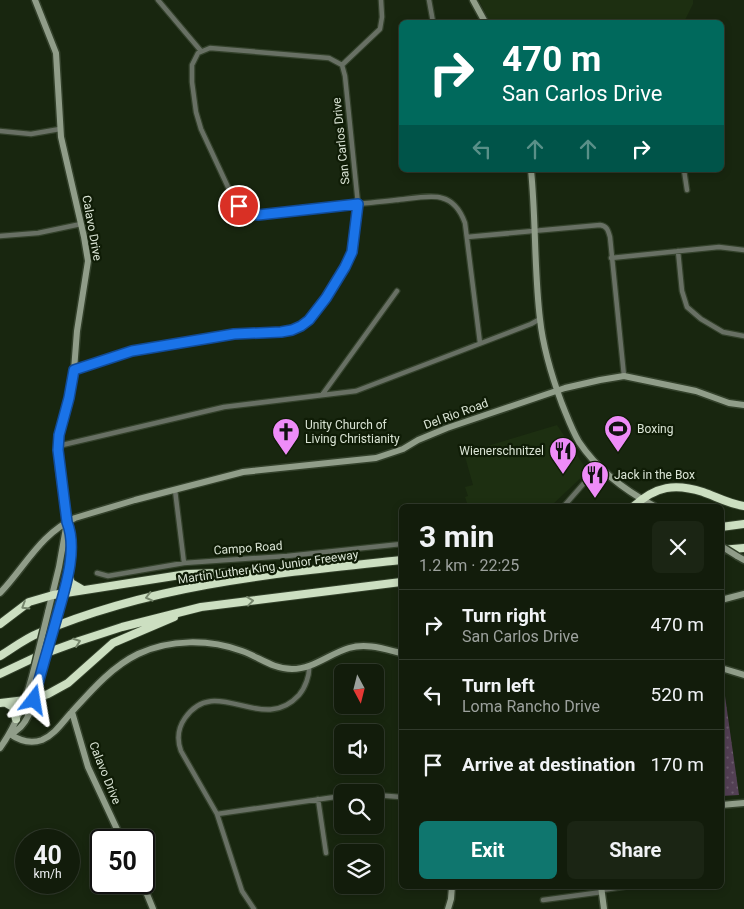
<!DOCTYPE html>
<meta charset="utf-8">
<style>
:root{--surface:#121c0b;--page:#1b2514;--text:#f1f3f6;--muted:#9ca19d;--line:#313a2c;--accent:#0f766e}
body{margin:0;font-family:Roboto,sans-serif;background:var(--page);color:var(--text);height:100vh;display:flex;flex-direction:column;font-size:19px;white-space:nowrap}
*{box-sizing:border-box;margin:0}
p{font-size:16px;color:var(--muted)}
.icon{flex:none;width:28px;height:28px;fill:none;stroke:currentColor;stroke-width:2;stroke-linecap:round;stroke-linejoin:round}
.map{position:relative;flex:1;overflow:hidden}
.sheet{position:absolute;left:399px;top:504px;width:325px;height:385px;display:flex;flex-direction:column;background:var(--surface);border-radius:8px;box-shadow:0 2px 8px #0003,0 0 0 1px var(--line)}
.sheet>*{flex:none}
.top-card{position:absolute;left:399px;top:20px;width:325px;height:152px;border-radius:8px;box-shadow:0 2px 8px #0003,0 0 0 1px var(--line);background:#00695c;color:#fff;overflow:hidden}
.needle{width:32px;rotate:173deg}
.controls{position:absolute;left:334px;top:664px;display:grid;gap:10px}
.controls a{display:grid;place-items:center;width:50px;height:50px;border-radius:8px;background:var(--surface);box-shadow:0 2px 8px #0003,0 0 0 1px var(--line);font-size:25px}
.speed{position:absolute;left:15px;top:829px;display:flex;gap:10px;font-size:25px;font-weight:700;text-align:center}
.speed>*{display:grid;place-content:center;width:65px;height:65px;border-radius:50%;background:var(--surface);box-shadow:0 2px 8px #0003,0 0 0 1px var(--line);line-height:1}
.speed small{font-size:12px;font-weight:400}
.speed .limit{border:2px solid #111;border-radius:8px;background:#fff;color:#111}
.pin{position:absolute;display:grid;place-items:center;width:42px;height:42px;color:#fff;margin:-21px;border:2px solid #fff;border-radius:50%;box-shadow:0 1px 5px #0007}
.me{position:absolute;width:55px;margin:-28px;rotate:14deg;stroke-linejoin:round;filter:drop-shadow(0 0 4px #0008)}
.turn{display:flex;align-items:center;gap:18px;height:105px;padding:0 20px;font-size:22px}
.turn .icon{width:65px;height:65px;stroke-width:2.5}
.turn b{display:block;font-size:35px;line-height:42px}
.lanes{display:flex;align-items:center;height:48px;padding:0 20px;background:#0003;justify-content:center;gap:25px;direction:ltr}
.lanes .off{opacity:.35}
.round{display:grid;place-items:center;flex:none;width:52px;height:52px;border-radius:8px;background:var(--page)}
.overview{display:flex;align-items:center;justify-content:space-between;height:85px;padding:0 20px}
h1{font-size:30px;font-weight:700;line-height:38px}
.action{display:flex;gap:10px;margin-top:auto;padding:10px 20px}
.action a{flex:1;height:58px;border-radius:8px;background:var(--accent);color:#fff;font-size:20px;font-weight:700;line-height:58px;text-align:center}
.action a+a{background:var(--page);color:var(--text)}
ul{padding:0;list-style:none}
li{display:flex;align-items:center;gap:15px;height:70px;padding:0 20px;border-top:1px solid var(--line)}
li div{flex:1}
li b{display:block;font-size:19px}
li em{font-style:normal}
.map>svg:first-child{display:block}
</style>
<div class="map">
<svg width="744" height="909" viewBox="0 0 744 909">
<defs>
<pattern id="grass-dots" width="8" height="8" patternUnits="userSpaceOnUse" patternTransform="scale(1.25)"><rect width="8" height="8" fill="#534054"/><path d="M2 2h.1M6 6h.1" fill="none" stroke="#6b5b6c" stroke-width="1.8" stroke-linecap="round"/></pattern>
</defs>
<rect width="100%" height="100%" fill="#18260f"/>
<path fill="#1d2f11" d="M479,0H693V4L684,22H490Z
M557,425L585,467L586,473L551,506H468L465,497L468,496L465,487L473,485L464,453Z"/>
<path fill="url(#grass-dots)" d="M721,675H722L739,795L721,796Z"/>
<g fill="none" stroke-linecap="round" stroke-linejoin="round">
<defs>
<path id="street" d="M158,0L201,51
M429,0L433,22
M342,65L380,29L382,17L381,0
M0,131L31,134L60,129
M684,170L687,190
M0,236L38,233L81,224
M467,237L600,225C607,226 608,230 610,237L624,376
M678,251L682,291L687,307L701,319L723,332L744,336
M611,258L719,247L744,250
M74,370L132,351L234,334L292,330L309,320L326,299L345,267L351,252L357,219L358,204L345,76L342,65L329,58L210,48L198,53L192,65V82L196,112L201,129L234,200C241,209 246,214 258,215C304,209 350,205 396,200C408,199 432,194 442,198C454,201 461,212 465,223L480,343
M322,395L397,291
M58,446L224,407L356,391L531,324L540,319
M175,490L184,563
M564,506L599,466
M97,573L108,576L184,563L287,556L401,544
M375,795L401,797
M318,799L326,853
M217,814L342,796
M602,890L629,886
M543,900L602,892
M254,909L242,891L217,814L181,751C177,740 178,728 185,718C216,673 262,736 299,695C305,688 310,675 309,666"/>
<path id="secondary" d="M35,0L56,53L61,137L84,237L88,261L77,331L74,370L69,398L59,435V469L67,522L71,531L72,544L68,575L58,612
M473,0L485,22
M531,170C536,219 534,270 540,319C543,348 552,377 562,404C567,416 572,430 579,442C597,469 626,491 654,506
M737,556L744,560
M0,593C25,567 40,534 75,518L135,500L243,472L376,458L403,449L418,440L447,428L565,388L600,380L624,376L696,391L729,403L744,405
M721,600L744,594
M48,612L59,567L67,522
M721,668L744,675
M72,712L88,767L122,840
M10,734C20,741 30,744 42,740C54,735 62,723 70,714C90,692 111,667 138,654C170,639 209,639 242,651C259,657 273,669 292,669C313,669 329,654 349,648C367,643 384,649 401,653
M10,734C28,728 34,703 37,686
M0,748C18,723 28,694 35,665
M721,805L744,803
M142,882L153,909
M601,886L604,909
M448,909L451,899L452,886"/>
<path id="highway" d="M634,506C656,486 675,483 703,492C717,497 729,504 744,506
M721,527L744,524
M721,550L744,548
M68,575L71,583L83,590
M0,624L29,602L53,595L187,574L276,571
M0,656C13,648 26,638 39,633C154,584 279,573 401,560
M0,674L38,656L79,641L122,627L201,607L401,582
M0,703L34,699L48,694L68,683L113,643L174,617
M6,703L13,707L16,719"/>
</defs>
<use href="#street" stroke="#33412b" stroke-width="7"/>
<use href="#secondary" stroke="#33412b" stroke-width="9"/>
<use href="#highway" stroke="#33412b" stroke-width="10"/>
<use href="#street" stroke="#687064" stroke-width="4.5"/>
<use href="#secondary" stroke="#909d89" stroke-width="6"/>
<use href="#highway" stroke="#ccdfc1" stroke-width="8"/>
<defs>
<path id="secondary-bridge" d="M721,546L737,556
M35,665L48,612
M37,686L58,612"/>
</defs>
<use href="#secondary-bridge" stroke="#33412b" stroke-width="9" stroke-linecap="butt"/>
<use href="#secondary-bridge" stroke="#909d89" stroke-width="6"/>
</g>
<defs><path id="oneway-chevron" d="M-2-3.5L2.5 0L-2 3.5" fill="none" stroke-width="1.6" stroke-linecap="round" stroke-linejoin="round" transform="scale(1.25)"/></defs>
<g stroke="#77876d">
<use href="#oneway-chevron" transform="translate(149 597) rotate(166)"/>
<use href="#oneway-chevron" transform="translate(250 601) rotate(-7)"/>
<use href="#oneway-chevron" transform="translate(25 606) rotate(148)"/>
<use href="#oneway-chevron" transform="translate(77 642) rotate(-20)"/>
</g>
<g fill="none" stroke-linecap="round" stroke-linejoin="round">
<defs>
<path id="route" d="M34,700C40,674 48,649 55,624C63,594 79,552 67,522L58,450L59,435L69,398L74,370L132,351L234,334L281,332L292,330L301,326L309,320L326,298L345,267L352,252L358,204L258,215L249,214L239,206"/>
</defs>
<use href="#route" stroke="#114b97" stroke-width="12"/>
<use href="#route" stroke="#1a73e8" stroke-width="9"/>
</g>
<defs>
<symbol id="stadium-pin" viewBox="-11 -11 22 30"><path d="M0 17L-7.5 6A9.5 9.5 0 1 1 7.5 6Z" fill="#ee8cf8" stroke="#0f1c06"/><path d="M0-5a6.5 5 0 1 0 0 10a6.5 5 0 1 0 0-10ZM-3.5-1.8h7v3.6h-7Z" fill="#111"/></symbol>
<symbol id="church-pin" viewBox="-11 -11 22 30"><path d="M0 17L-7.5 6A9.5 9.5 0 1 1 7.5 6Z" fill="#ee8cf8" stroke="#0f1c06"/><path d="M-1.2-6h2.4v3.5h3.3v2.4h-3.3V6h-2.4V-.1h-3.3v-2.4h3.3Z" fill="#111"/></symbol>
<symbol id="restaurant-pin" viewBox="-11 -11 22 30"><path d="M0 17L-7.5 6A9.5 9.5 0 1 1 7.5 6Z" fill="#ee8cf8" stroke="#0f1c06"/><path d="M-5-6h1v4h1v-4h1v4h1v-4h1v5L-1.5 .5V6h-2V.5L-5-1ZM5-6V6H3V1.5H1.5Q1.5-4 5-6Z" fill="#111"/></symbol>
</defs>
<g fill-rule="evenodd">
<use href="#stadium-pin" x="602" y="413" width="32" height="43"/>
<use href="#church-pin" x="270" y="416" width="32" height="43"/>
<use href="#restaurant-pin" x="547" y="435" width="32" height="43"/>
<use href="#restaurant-pin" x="579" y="459" width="32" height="43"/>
</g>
<g text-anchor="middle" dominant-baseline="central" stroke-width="4.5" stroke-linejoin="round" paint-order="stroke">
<g font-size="12" fill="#dae4d5" stroke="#0f1c06">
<text transform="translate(341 141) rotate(-96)">San Carlos Drive</text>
<text transform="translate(92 228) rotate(80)">Calavo Drive</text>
<text transform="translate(456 414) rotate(-20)">Del Rio Road</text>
<text transform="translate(248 548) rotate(-4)">Campo Road</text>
<text transform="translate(268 567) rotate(-8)">Martin Luther King Junior Freeway</text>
<text transform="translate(105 773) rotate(68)">Calavo Drive</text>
</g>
<g font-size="12" fill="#dae4d5" stroke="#0f1c06" text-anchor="start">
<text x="305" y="425">Unity Church of<tspan x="305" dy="14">Living Christianity</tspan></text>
<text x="637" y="429">Boxing</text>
<text x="544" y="451" text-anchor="end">Wienerschnitzel</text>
<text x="614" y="475">Jack in the Box</text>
</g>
</g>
</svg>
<div class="controls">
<a><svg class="needle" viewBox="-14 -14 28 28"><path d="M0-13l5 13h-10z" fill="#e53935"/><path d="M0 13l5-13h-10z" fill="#9ca19d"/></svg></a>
<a><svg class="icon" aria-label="sound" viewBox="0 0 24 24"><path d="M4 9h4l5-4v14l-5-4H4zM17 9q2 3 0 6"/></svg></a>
<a><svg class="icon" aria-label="search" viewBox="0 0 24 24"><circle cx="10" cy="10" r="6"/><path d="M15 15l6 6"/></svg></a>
<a><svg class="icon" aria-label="layers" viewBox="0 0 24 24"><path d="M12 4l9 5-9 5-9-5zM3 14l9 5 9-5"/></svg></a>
</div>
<div class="speed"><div>40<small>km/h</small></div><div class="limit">50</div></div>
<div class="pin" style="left:239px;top:206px;background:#d93025"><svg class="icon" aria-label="arrive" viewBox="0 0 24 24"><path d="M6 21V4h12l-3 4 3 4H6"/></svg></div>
<svg class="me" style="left:34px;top:700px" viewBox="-20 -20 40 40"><path d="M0-17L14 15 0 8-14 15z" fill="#1a73e8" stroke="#fff" stroke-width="4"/></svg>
<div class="top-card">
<div class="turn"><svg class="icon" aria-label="right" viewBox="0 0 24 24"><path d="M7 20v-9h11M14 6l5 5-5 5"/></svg><div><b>470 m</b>San Carlos Drive</div></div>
<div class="lanes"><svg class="icon off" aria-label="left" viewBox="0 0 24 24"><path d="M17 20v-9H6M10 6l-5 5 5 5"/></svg><svg class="icon off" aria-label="ahead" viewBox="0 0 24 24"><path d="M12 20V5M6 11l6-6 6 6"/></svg><svg class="icon off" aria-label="ahead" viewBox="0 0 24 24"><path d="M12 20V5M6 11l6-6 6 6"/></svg><svg class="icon" aria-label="right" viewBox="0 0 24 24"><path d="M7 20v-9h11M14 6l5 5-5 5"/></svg></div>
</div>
<section class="sheet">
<div class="overview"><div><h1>3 min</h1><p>1.2 km · 22:25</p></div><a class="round"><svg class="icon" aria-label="close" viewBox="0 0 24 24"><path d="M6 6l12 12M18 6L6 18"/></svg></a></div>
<ul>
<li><svg class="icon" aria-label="right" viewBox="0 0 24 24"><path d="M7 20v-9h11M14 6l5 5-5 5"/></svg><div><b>Turn right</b><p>San Carlos Drive</p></div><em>470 m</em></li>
<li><svg class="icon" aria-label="left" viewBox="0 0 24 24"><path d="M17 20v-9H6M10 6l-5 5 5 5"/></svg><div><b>Turn left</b><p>Loma Rancho Drive</p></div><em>520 m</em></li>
<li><svg class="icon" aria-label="arrive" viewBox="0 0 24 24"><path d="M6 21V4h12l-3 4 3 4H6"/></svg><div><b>Arrive at destination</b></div><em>170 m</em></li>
</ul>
<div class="action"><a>Exit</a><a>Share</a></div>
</section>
</div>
